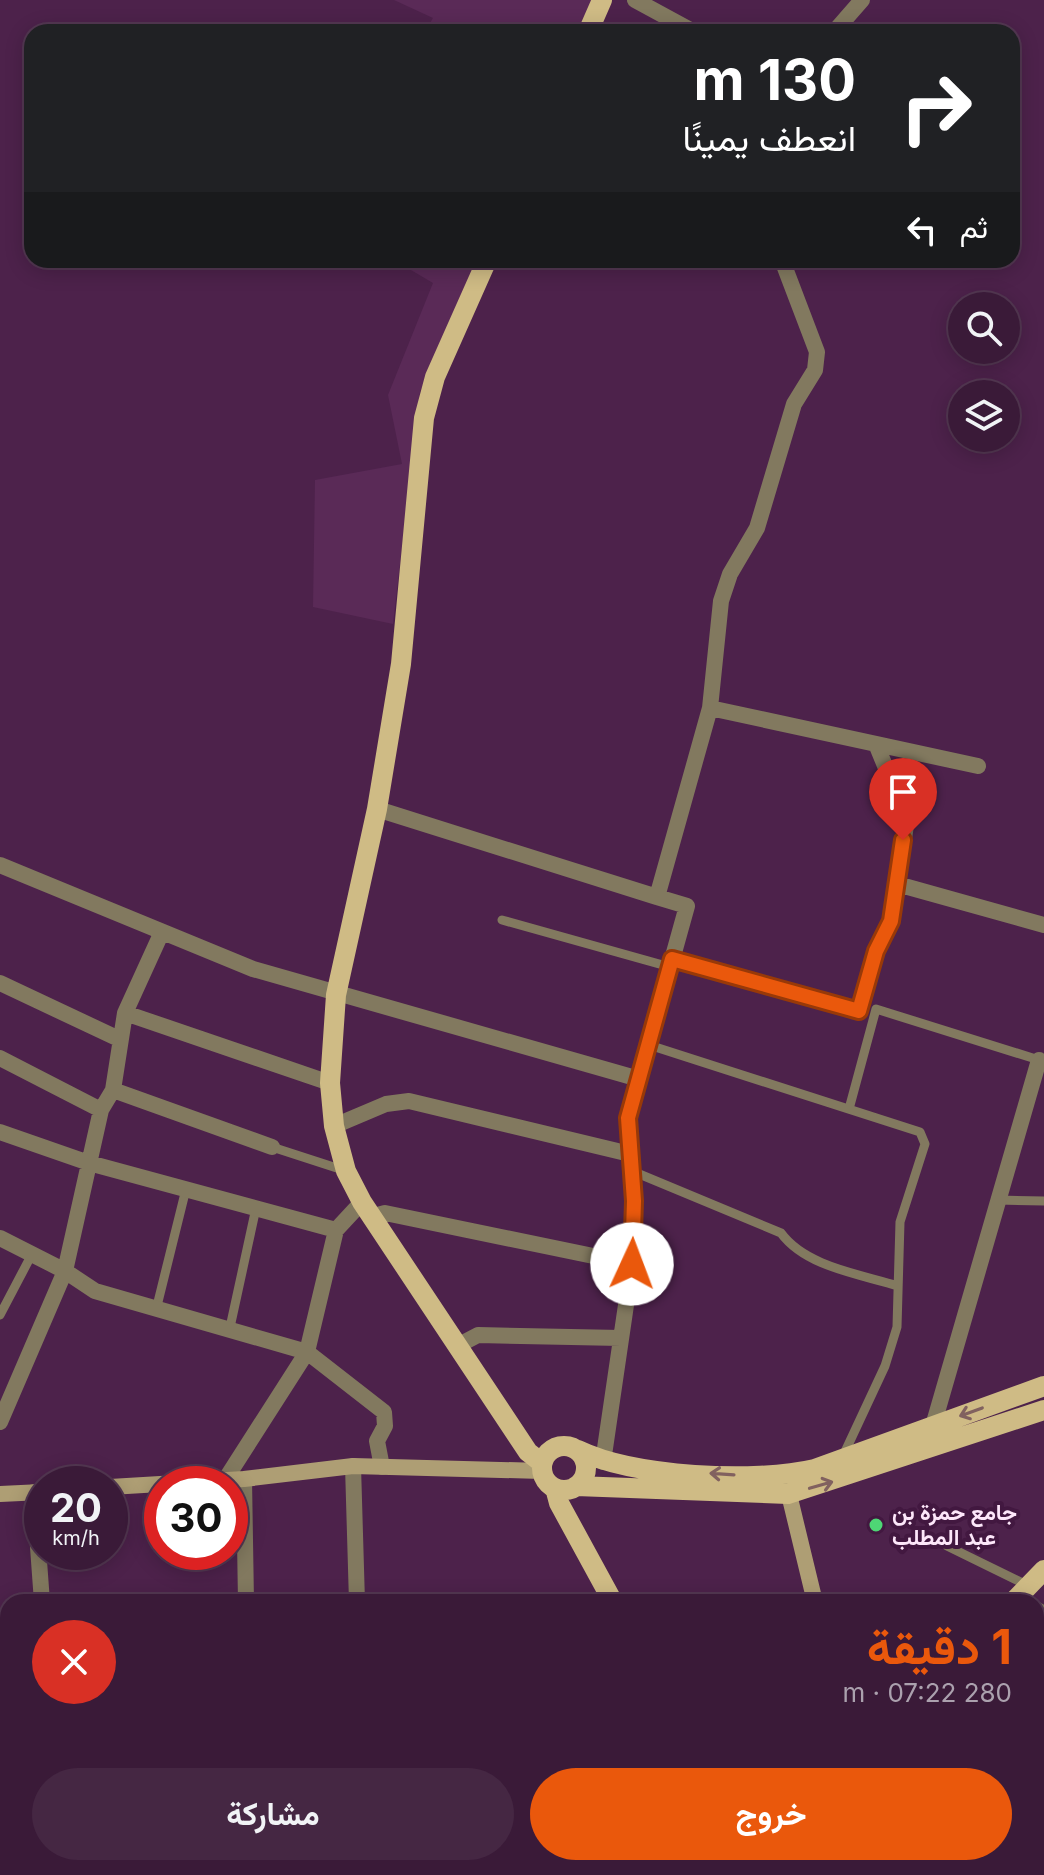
<!DOCTYPE html>
<html lang="ar">
<meta charset="utf-8">
<style>
:root{--surface:#3a1a38;--page:#452743;--text:#f1f3f6;--muted:#aba1ae;--line:#543853;--accent:#ea580c}
body{margin:0;font-family:Inter,Vazirmatn,sans-serif;background:var(--page);color:var(--text);direction:rtl;height:100vh;display:flex;flex-direction:column;font-size:30px;white-space:nowrap}
*{box-sizing:border-box;margin:0}
p{font-size:26px;color:var(--muted)}
.icon{flex:none;width:44px;height:44px;fill:none;stroke:currentColor;stroke-width:2;stroke-linecap:round;stroke-linejoin:round}
.map{position:relative;flex:1;overflow:hidden;direction:ltr}
.side{position:absolute;left:0px;top:1594px;width:1044px;height:282px;display:flex;flex-direction:column;background:var(--surface);border-radius:24px 24px 0 0;box-shadow:0 4px 20px #0003,0 0 0 2px var(--line);direction:rtl}
.side>*{flex:none}
.hud{position:absolute;left:24px;top:24px;width:996px;height:244px;border-radius:24px;box-shadow:0 4px 20px #0003,0 0 0 2px var(--line);direction:rtl;background:#202124;color:#fff;overflow:hidden}
.controls{position:absolute;left:948px;top:292px;display:grid;gap:16px}
.controls a{display:grid;place-items:center;width:72px;height:72px;border-radius:50%;background:var(--surface);box-shadow:0 4px 20px #0003,0 0 0 2px var(--line);font-size:40px}
.speed{position:absolute;left:24px;top:1466px;display:flex;gap:16px;font-size:40px;font-weight:700;text-align:center}
.speed>*{display:grid;place-content:center;width:104px;height:104px;border-radius:50%;background:var(--surface);box-shadow:0 4px 20px #0003,0 0 0 2px var(--line);line-height:1}
.speed small{font-size:20px;font-weight:400}
.speed .limit{border:12px solid #d22;background:#fff;color:#111}
.pin{position:absolute;display:grid;place-items:center;width:68px;height:68px;color:#fff;margin:-82px -34px;border-radius:50% 50% 50% 0;rotate:-45deg;box-shadow:0 0 8px #0007}
.pin .icon{rotate:45deg}
.me{position:absolute;width:88px;margin:-44px;rotate:2deg;stroke-linejoin:round;filter:drop-shadow(0 0 6px #0008)}
.turn{display:flex;align-items:center;gap:28px;height:168px;padding:0 32px;font-size:36px}
.turn .icon{width:104px;height:104px;stroke-width:2.5}
.turn b{display:block;font-size:56px;line-height:68px}
.then{display:flex;align-items:center;height:76px;padding:0 32px;background:#0003;gap:16px;font-size:30px}
.round{display:grid;place-items:center;flex:none;width:84px;height:84px;border-radius:42px;background:var(--page)}
.summary{display:flex;align-items:center;justify-content:space-between;height:136px;padding:0 32px}
h1{font-size:48px;font-weight:700;line-height:60px;color:var(--accent)}
.button{display:flex;gap:16px;margin-top:auto;padding:16px 32px}
.button a{flex:1;height:92px;border-radius:48px;background:var(--accent);color:#fff;font-size:32px;font-weight:700;line-height:92px;text-align:center}
.button a+a{background:var(--page);color:var(--text)}
.map>svg:first-child{display:block}
</style>
<div class="map">
<svg width="1044" height="1875" viewBox="0 0 1044 1875">
<defs>
<pattern id="cemetery-stones" width="16" height="16" patternUnits="userSpaceOnUse" patternTransform="scale(2)"><rect width="16" height="16" fill="#7a5049"/><path d="M2 7V4a2 2 0 0 1 4 0v3zM10 15v-3a2 2 0 0 1 4 0v3z" fill="#8e6964"/></pattern>
</defs>
<rect width="100%" height="100%" fill="#4d224b"/>
<path fill="#5a2a57" d="M394,0H595L581,32H425L433,18Z
M394,260H479L420,392L393,624L313,607L315,480L402,464L388,395L433,283Z"/>
<path fill="url(#cemetery-stones)" d="M1036,1623L1044,1629V1713L1036,1705Z"/>
<g fill="none" stroke-linecap="round" stroke-linejoin="round">
<path stroke="#82795f" stroke-width="9" d="M502,920L670,967
M672,959L862,1012
M649,1045L920,1132L925,1144L900,1222L897,1327L885,1366L843,1456
M849,1109L876,1009L1039,1060
M272,1147L346,1171
M632,1171L781,1233C806,1267 860,1274 898,1286
M998,1200L1044,1201
M156,1310L186,1189
M0,1315L32,1254
M229,1332L256,1208
M947,1546L1029,1586
M1036,1605L1044,1610
M519,1868V1875"/>
<path stroke="#82795f" stroke-width="16" d="M635,0L694,32
M834,32L862,0
M710,708L978,766
M377,809L657,897L710,708L721,601L730,574L757,528L794,404L815,370L817,352L782,260
M0,865L253,969L639,1079
M897,884L1044,925
M0,983L119,1039
M859,1011L876,951L891,921L907,819L876,744
M125,1013L330,1083
M0,1058L101,1110
M113,1090L272,1147
M334,1126L386,1104L409,1101L630,1154
M0,1132L89,1163L336,1230
M370,1217L385,1213L632,1264
M0,1238L65,1271L95,1291L307,1352L384,1412L385,1426L377,1441L382,1467
M457,1346L478,1335L621,1338
M0,1422L65,1271L101,1110L113,1090L125,1013L161,934
M933,1426L1039,1060
M603,1462L632,1264L634,1201L628,1118L687,906L657,897
M353,1466L357,1602
M244,1479L246,1602
M225,1480L307,1352L336,1230L362,1202
M34,1492L42,1602
M0,1647L8,1644
M0,1690L8,1695
M1036,1729L1044,1736
M933,1868L943,1875
M93,1875L95,1868
M248,1875L250,1868"/>
<path stroke="#ae9e74" stroke-width="16" d="M786,1482L815,1602
M110,1487L244,1479L353,1466L542,1471
M0,1494L42,1492
M729,1875L735,1868"/>
<path stroke="#cfbb85" stroke-width="20" d="M588,32L602,0
M487,260L435,377L424,418L401,664L377,809L336,995L330,1083L334,1126L346,1171L362,1202L528,1452L542,1463
M542 1468a22 22 0 1 1 44 0a22 22 0 1 1-44 0Z
M578,1450C634,1477 754,1483 815,1469L1044,1386
M576,1486L788,1494L1044,1410
M555,1488L559,1503L613,1602
M1013,1602L1044,1570"/>
</g>
<defs><path id="oneway-shaft" d="M-6 0H5M1.5-3L5.5 0L1.5 3" fill="none" stroke-width="1.6" stroke-linecap="round" stroke-linejoin="round" transform="scale(2)"/></defs>
<g stroke="#81615f">
<use href="#oneway-shaft" transform="translate(971 1412) rotate(160)"/>
<use href="#oneway-shaft" transform="translate(722 1474) rotate(-176)"/>
<use href="#oneway-shaft" transform="translate(821 1485) rotate(-16)"/>
</g>
<g fill="none" stroke-linecap="round" stroke-linejoin="round">
<defs>
<path id="route" d="M632,1264L634,1201L628,1118L672,959L859,1011L876,951L891,921L903,840"/>
</defs>
<use href="#route" stroke="#983908" stroke-width="20"/>
<use href="#route" stroke="#ea580c" stroke-width="14"/>
</g>
<circle fill="#4ed675" stroke="#421840" stroke-width="3" cx="876" cy="1525" r="8"/>
<g text-anchor="middle" dominant-baseline="central" stroke-width="8" stroke-linejoin="round" paint-order="stroke">
<g font-size="22" font-weight="bold" fill="#fde7fa" stroke="#421840" text-anchor="start">
<text x="892" y="1512">جامع حمزة بن<tspan x="892" dy="25">عبد المطلب</tspan></text>
</g>
</g>
</svg>
<div class="controls">
<a><svg class="icon" aria-label="search" viewBox="0 0 24 24"><circle cx="10" cy="10" r="6"/><path d="M15 15l6 6"/></svg></a>
<a><svg class="icon" aria-label="layers" viewBox="0 0 24 24"><path d="M12 4l9 5-9 5-9-5zM3 14l9 5 9-5"/></svg></a>
</div>
<div class="speed"><div>20<small>km/h</small></div><div class="limit">30</div></div>
<div class="pin" style="left:903px;top:840px;background:#d93025"><svg class="icon" aria-label="arrive" viewBox="0 0 24 24"><path d="M6 21V4h12l-3 4 3 4H6"/></svg></div>
<svg class="me" style="left:632px;top:1264px" viewBox="-20 -20 40 40"><circle r="19" fill="#fff"/><path d="M0-13L10 11 0 6-10 11z" fill="#ea580c"/></svg>
<div class="hud">
<div class="turn"><svg class="icon" aria-label="right" viewBox="0 0 24 24"><path d="M7 20v-9h11M14 6l5 5-5 5"/></svg><div><b>130 m</b>انعطف يمينًا</div></div>
<div class="then">ثم<svg class="icon" aria-label="left" viewBox="0 0 24 24"><path d="M17 20v-9H6M10 6l-5 5 5 5"/></svg></div>
</div>
<section class="side">
<div class="summary"><div><h1>1 دقيقة</h1><p>280 m · 07:22</p></div><a class="round" style="background:#d93025;color:#fff"><svg class="icon" aria-label="close" viewBox="0 0 24 24"><path d="M6 6l12 12M18 6L6 18"/></svg></a></div>
<div class="button"><a>خروج</a><a>مشاركة</a></div>
</section>
</div>
